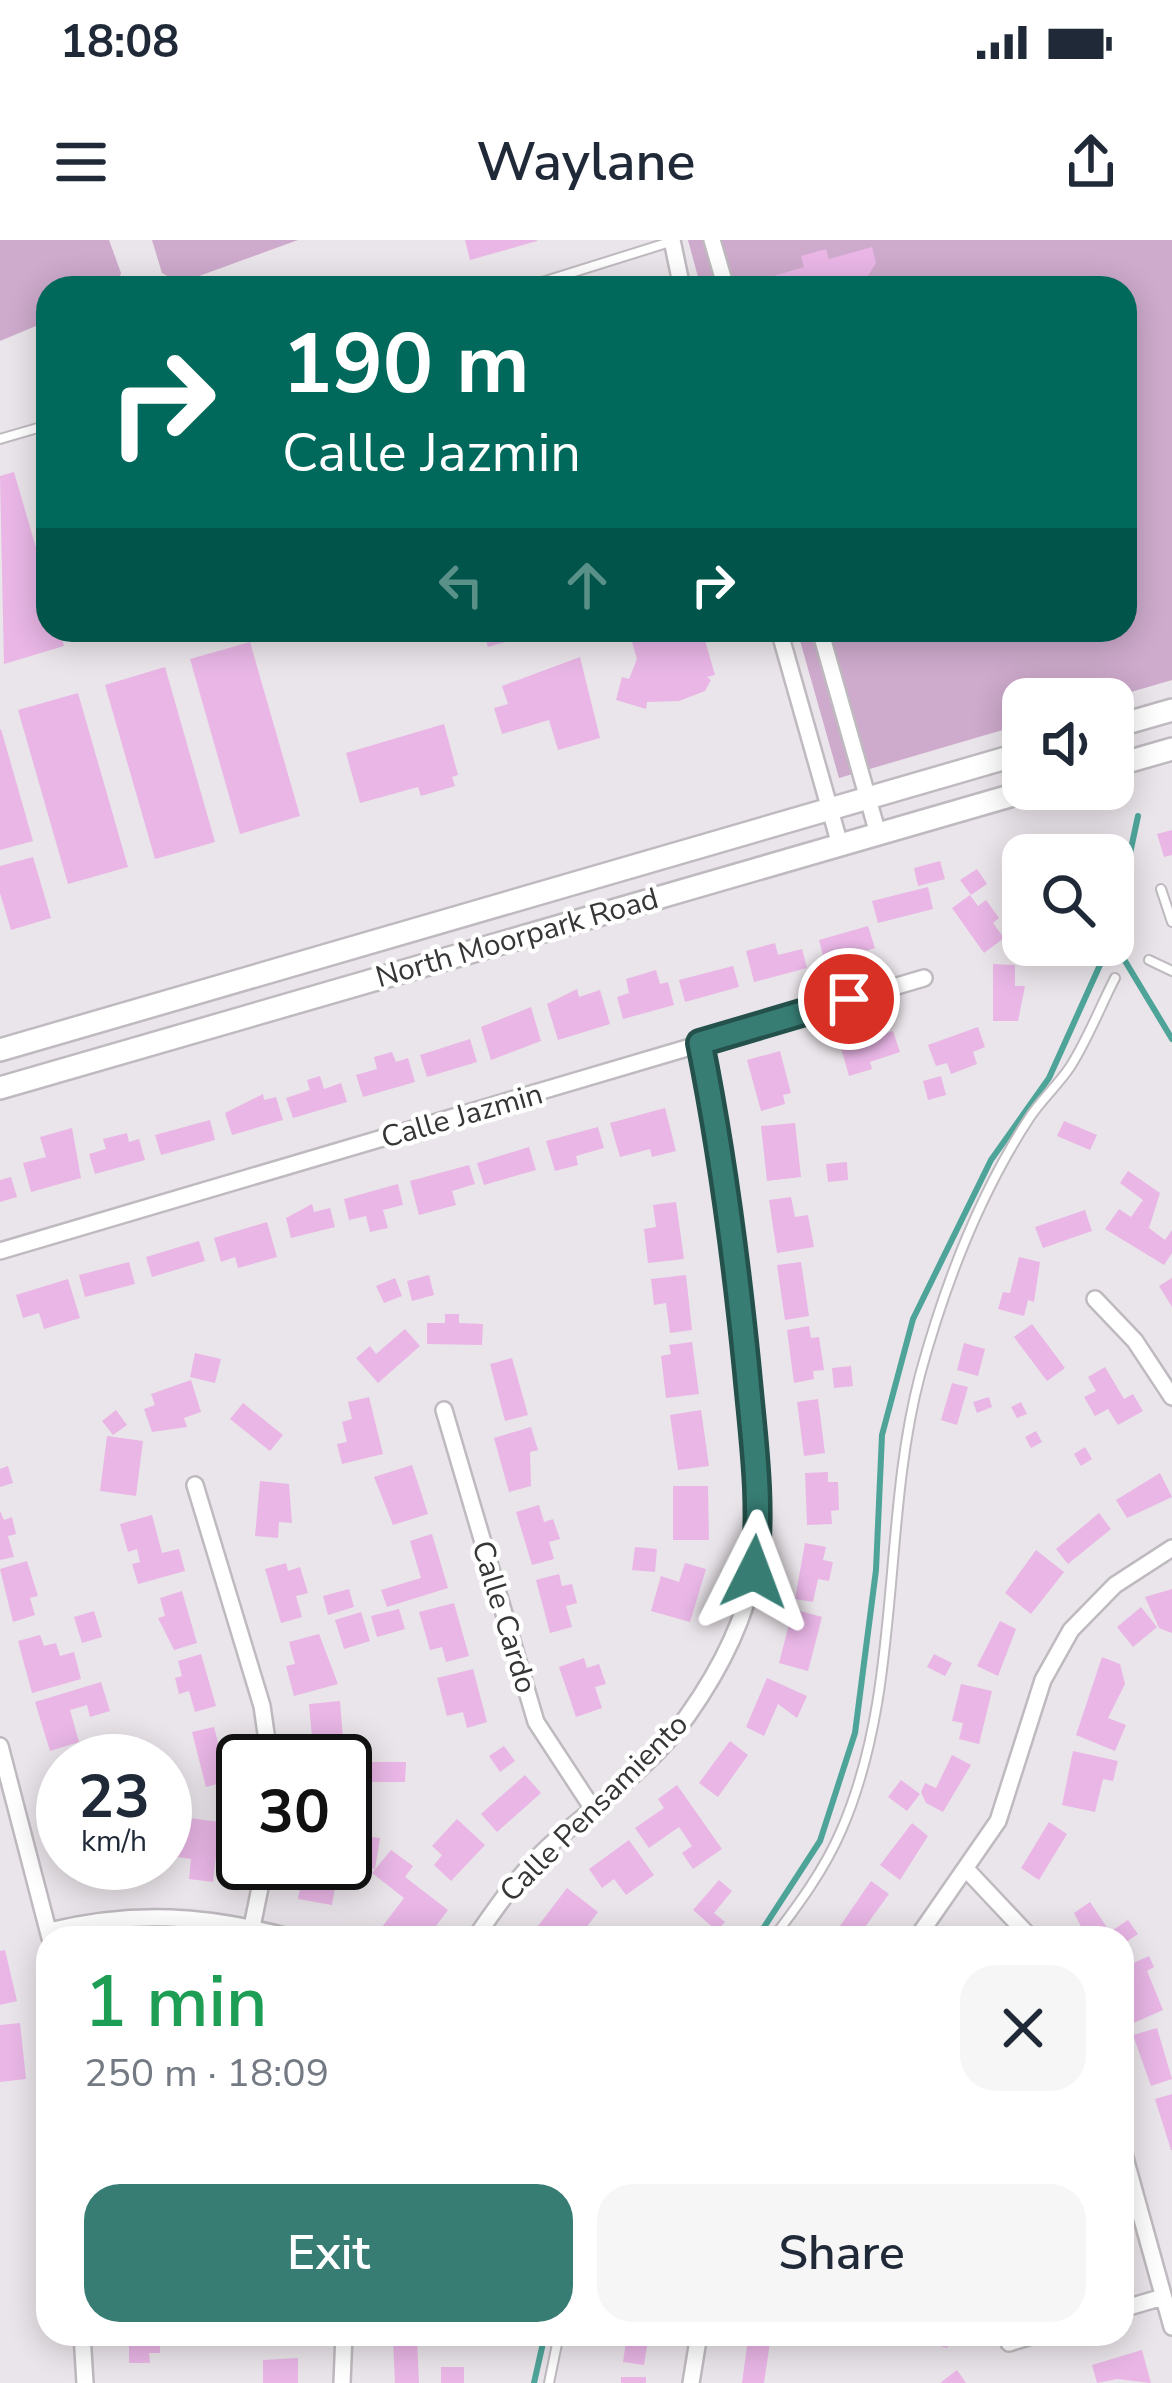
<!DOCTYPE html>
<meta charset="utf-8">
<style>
:root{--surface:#fff;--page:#f6f6f7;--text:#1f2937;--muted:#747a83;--accent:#377d74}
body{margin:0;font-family:"Nunito Sans",sans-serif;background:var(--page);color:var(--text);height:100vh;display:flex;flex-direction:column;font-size:45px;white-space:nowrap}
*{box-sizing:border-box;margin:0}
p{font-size:39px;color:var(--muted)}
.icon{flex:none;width:66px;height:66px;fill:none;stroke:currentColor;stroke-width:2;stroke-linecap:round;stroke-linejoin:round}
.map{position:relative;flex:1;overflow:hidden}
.drawer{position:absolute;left:36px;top:1686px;width:1098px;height:420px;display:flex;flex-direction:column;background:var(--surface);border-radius:36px;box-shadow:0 6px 30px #0003}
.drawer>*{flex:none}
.guide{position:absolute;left:36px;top:36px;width:1101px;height:366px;border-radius:36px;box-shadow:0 6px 30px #0003;background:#00695c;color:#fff;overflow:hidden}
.fabs{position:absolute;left:1002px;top:438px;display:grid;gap:24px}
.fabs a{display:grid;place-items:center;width:132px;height:132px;border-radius:24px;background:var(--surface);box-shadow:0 6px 30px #0003;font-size:60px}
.speed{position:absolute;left:36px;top:1494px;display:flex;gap:24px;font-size:60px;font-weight:700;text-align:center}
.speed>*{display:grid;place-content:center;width:156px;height:156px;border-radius:50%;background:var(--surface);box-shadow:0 6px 30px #0003;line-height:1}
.speed small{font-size:30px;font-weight:400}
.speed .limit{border:6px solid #111;border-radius:18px;background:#fff;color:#111}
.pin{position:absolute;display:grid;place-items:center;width:102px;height:102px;color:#fff;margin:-51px;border:6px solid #fff;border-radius:50%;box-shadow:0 3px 12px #0007}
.me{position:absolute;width:132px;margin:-66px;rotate:3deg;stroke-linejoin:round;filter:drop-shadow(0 0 9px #0008)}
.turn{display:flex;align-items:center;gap:42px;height:252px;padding:0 48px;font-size:54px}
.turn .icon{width:156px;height:156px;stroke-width:2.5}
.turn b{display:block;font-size:84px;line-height:102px}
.lanes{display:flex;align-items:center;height:114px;padding:0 48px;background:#0003;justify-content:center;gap:60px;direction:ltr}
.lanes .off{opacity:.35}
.round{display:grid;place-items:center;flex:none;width:126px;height:126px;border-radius:36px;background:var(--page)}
.summary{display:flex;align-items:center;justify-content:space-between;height:204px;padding:0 48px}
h1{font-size:72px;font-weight:600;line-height:90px;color:#1e9e55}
.action{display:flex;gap:24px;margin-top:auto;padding:24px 48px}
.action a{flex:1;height:138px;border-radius:36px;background:var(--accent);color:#fff;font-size:48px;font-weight:600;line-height:138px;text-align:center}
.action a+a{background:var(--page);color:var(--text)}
.status{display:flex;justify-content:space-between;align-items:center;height:84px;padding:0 60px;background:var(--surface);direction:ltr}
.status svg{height:33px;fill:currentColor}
header{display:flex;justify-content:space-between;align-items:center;height:156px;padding:0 48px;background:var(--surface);font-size:54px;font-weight:600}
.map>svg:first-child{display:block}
</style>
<div class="status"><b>18:08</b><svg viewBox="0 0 49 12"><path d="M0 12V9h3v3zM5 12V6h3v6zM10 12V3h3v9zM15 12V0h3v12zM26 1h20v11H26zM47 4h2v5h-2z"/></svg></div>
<header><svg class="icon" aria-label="menu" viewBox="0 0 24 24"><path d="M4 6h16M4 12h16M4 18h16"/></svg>Waylane<svg class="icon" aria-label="share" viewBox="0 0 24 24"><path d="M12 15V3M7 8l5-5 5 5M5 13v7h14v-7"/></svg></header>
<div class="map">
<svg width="1172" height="2143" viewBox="0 0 1172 2143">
<rect width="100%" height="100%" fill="#eae5ea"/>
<path fill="#ceaacc" d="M0,0H109L121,33L116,48H48V81L0,101Z
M152,0H298L180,43L162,33Z
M688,0H1172V440L1107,459H1023V484L839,538L797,390H1125V48H701Z"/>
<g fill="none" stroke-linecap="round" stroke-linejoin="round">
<path stroke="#4ea499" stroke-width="6" d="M1113,693L1138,576
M1113,701L1172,799
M757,1698L820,1601L855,1493L876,1330L882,1195L913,1079L991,920L1049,838L1109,705
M534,2143L545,2094"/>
</g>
<path fill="#e9b6e6" d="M465,0H537V1L470,20Z
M872,7L876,23L868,36L871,48H762L760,40L804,27L801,16L826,9L829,19Z
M14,232L48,349V390H60L64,406L4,424L0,236Z
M483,390H542V391L488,407Z
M636,390H702L715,435L707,437L711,440L705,451L679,461L647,462L646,469L616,460L622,437L629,439L637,419L630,395Z
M250,402L300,576L240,594L190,419Z
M580,417L600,498L558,510L549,480L502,494L494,468L508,464L502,446Z
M165,427L215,602L155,619L105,445Z
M78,453L128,627L68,644L18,470Z
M444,484L458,535L452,537L455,546L421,556L418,547L360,563L346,513Z
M1,489L33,601L0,610V490Z
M1172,590V615L1164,617L1157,594Z
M33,617L51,678L11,690L0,653V626Z
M940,621L945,639L918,646L914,628Z
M977,629L987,644L971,655L960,640Z
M928,647L933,669L878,683L872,661Z
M970,655L978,666L986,660L999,678L993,683L1004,698L984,713L952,668Z
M868,686L875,708L825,723L819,700Z
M775,703L778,715L802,709L807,728L754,742L746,711Z
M993,724L1015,725V746H1025L1018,781H993Z
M733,726L739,747L685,762L679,740Z
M656,730L660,744L668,742L674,765L623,779L617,757L629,753L626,739Z
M577,749L579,757L600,750L610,784L558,800L547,764Z
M531,767L541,801L491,820L481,787Z
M978,787L985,807L973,812L977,824L951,834L947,823L936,826L928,805Z
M893,791L900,812L870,822L872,829L849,836L841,808Z
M470,799L477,822L427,837L420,815Z
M780,811L791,853L783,855L785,864L761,871L747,820Z
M392,812L396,822L408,818L415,842L363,857L356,835L377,829L374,817Z
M320,836L324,849L341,843L347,862L293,878L286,858L310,850L307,840Z
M941,836L946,855L928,860L923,841Z
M263,854L264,860L276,857L283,880L232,895L225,873Z
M665,868L676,911L652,917L650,909L620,917L610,883Z
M210,880L215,900L161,915L155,895Z
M1064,881L1097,895L1090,910L1057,896Z
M795,883L801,937L767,941L761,886Z
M598,887L604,908L576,916L578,925L555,931L546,901Z
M72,888L81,938L31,952L23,923L46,917L40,897Z
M127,893L129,902L139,899L145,920L95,934L89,914L106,909L103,899Z
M529,907L536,930L484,945L477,923Z
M847,922L848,940L828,942L826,924Z
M469,925L475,944L452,951L456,965L419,975L410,941Z
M1128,931L1160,953L1149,988L1165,1000L1172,990V1013L1164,1025L1105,989L1119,969L1131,977L1143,960L1120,943Z
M11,937L17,957L0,962V940Z
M398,944L403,965L383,970L388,988L370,992L366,976L349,980L344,959Z
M791,957L795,977L808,975L814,1007L777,1013L769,960Z
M676,962L684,1019L648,1023L644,989L656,987L653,965Z
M312,964L314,972L330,968L335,987L291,998L286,978Z
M1085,970L1092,991L1043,1008L1035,987Z
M267,982L277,1017L238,1028L235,1017L221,1022L214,998Z
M199,1001L205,1021L152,1037L146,1017Z
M1019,1017L1040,1022L1034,1062L1028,1060L1024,1076L998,1069L1003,1052L1010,1053Z
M129,1022L135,1044L85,1057L79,1035Z
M801,1022L809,1076L785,1080L777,1025Z
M429,1035L434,1055L412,1061L407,1041Z
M686,1035L692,1090L670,1093L666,1063L654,1065L651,1039Z
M395,1038L402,1056L384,1063L376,1046Z
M1172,1038V1067L1159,1046Z
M68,1039L80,1078L44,1089L39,1073L23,1078L16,1055Z
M445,1074H459V1083L483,1084L482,1105L427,1104V1083H445Z
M1032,1084L1065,1128L1047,1141L1014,1097Z
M809,1086L811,1098L819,1097L824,1130L813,1131L814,1139L794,1143L787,1090Z
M405,1089L420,1106L378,1143L356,1118L370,1106L376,1114Z
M692,1102L699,1154L666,1158L661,1116L671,1114L669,1105Z
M964,1103L985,1109L978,1136L957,1130Z
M195,1113L221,1119L215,1143L190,1137Z
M512,1118L528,1175L505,1181L490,1124Z
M851,1126L853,1146L834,1148L832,1128Z
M1105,1127L1124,1159L1133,1154L1143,1171L1118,1185L1108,1169L1095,1176L1084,1157L1096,1151L1088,1137Z
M191,1140L201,1172L184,1178L187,1187L152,1192L144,1169L155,1165L151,1154Z
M952,1143L968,1147L957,1185L941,1180Z
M369,1157L383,1214L342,1224L337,1204L347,1202L342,1182L352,1179L348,1162Z
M989,1157L992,1167L977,1173L973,1162Z
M818,1159L825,1213L804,1216L797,1162Z
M1021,1162L1027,1174L1017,1178L1011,1167Z
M243,1163L283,1195L270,1211L230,1179Z
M116,1170L127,1185L113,1195L102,1181Z
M701,1170L709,1226L678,1230L670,1175Z
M531,1187L538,1210L530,1212L531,1246L509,1252L494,1198Z
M1036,1191L1042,1202L1031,1208L1025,1197Z
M107,1196L143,1201L136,1256L100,1251Z
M1085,1207L1092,1219L1081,1226L1074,1214Z
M412,1225L428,1274L393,1285L374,1237Z
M8,1226L13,1243L0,1247V1229Z
M828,1232V1242H838L839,1270L831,1271L832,1284L807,1285L805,1233Z
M1160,1233L1172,1257L1127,1278L1116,1260Z
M260,1241L289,1244L292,1283L279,1282L278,1298L255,1296Z
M673,1246H708L709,1300H673Z
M539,1265L544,1282L553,1279L560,1299L549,1302L554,1319L532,1325L516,1272Z
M0,1271L4,1280L12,1277L16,1294L8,1296L14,1317L0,1320Z
M1099,1273L1111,1289L1068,1324L1056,1309Z
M152,1275L162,1313L179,1309L185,1331L138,1344L132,1324L140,1322L137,1309L128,1312L120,1284Z
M432,1294L448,1348L387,1367L381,1350L421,1338L410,1301Z
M805,1303L826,1307L823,1320L833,1322L829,1341L818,1339L813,1362L795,1359Z
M635,1307L657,1309L655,1332L632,1330Z
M1036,1310L1064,1332L1031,1374L1005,1353Z
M27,1321L38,1356L30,1358L35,1375L13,1382L0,1329Z
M286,1323L288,1331L300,1327L308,1353L296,1356L302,1377L281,1383L265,1329Z
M685,1323L706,1329L690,1382L651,1371L661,1336L679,1342Z
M559,1334L562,1346L572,1344L577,1363L566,1366L572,1387L550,1393L536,1340Z
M349,1349L354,1367L328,1375L323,1356Z
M1172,1349V1393L1159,1388L1145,1357Z
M182,1351L197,1403L174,1410L158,1378L165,1376L160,1358Z
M454,1363L469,1416L446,1422L442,1407L430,1410L419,1372Z
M1141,1367L1157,1387L1133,1407L1117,1387Z
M399,1369L405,1389L377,1397L371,1376Z
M793,1369L822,1377L808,1431L779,1423Z
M94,1371L102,1397L82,1403L74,1377Z
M361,1372L370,1401L344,1409L335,1380Z
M1000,1381L1016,1389L998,1436L977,1426Z
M319,1394L338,1444L294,1456L286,1426L295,1424L289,1402Z
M40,1395L44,1406L56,1403L60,1416L74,1412L81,1439L32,1453L18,1401Z
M201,1414L216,1466L195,1472L189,1451L179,1454L175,1438L182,1436L178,1421Z
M934,1414L952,1423L945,1436L927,1427Z
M1102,1417L1120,1424L1125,1444L1108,1478L1126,1485L1115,1511L1076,1495Z
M584,1418L587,1428L599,1424L606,1444L595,1447L602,1468L576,1477L559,1427Z
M473,1429L487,1482L467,1488L463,1472L447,1476L437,1438Z
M767,1438L807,1456L797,1478L778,1464L764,1496L746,1487Z
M101,1442L110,1471L90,1477L87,1465L70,1470L79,1502L50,1511L35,1462Z
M961,1444L992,1451L979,1504L959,1499L963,1483L952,1481Z
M340,1461L343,1499H336L337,1516L314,1518L309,1464Z
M214,1487L228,1541L206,1547L192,1492Z
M730,1501L748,1515L718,1557L699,1543Z
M504,1506L515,1521L500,1532L489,1516Z
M1073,1511L1118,1521L1113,1541L1103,1539L1095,1572L1062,1565Z
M952,1515L971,1525L943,1572L926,1563L921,1552L925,1543L936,1548Z
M366,1522H406L405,1542H366Z
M525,1535L541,1553L497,1592L481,1574Z
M901,1540L920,1554L907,1571L888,1557Z
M677,1545L722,1609L693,1629L682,1613L692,1606L679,1587L649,1608L635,1588L664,1568L658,1559Z
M345,1568L363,1569L362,1591L345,1590Z
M189,1578L220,1582L213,1642L189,1639L191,1619L172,1616L174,1594L187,1595Z
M457,1579L485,1605L451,1641L434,1625L442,1615L432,1606Z
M1049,1582L1067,1594L1039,1640L1021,1628Z
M912,1583L928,1596L900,1640L880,1625Z
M358,1595L380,1598L375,1629L353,1625Z
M629,1600L654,1635L626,1655L614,1639L602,1648L589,1629Z
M391,1610L413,1626L405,1637L448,1670L427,1698H396L382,1687L404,1658L372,1633Z
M80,1623H102L105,1633L84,1639Z
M305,1623H339L332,1665L298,1659Z
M719,1640L732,1651L714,1673L725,1682L717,1691L693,1670Z
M871,1641L889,1654L857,1698L840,1686Z
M567,1648L598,1672L578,1698L562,1692L557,1698H538L532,1694Z
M1090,1662L1110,1692L1128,1680L1138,1694L1122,1705V1698H1087L1074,1673Z
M5,1710L17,1761L0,1765V1711Z
M1149,1716L1154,1727L1147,1731L1163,1770L1129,1785L1122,1768V1728Z
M20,1783L26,1839L0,1842V1785Z
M1157,1788L1172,1839L1151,1846L1133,1795Z
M1172,1854V1910H1171L1155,1859Z
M129,2094H149L150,2101H160V2113H149L150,2123H129Z
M274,2094H299V2105L274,2104Z
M627,2094H649L644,2125L623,2122Z
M925,2094H951L947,2108L923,2101Z
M417,2098L419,2143H395L393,2099Z
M748,2099L770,2102L764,2143H742Z
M1142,2110L1151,2143L1117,2139L1097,2143L1092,2125Z
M298,2118V2143H263V2120Z
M441,2127H464V2143H441Z
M957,2130L966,2143H940Z
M621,2137H646V2143H621Z"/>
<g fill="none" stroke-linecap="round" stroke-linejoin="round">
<defs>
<path id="service" d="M523,48L670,2
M0,199L48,185
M1161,649L1172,682
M1149,720L1172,731
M773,1698C799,1664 824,1630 841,1591C903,1449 881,1283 920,1135C944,1047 980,953 1030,877C1042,859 1058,845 1070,827C1088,799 1100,767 1115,738
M549,2143L559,2094"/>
<path id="minor" d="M672,0L682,48
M712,0L726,48
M779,390L840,605
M820,390L878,594
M0,1011L924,738
M1095,1059L1135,1101L1172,1157
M444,1170L536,1482L593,1569
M195,1245L262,1466L270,1521
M0,1506L50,1698
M967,1630L1031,1698
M252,1687L265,1623
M49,1691C135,1670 207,1675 292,1698
M475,1698C498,1665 520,1633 549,1606C596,1564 652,1527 688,1475C719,1431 745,1382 755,1327C766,1266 753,1198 747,1137C736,1024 722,914 700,803
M917,1698L998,1581L1043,1440L1071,1390L1115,1345L1172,1308
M1122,1907L1172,2087
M1122,2069L1163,2057
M82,2094L85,2143
M1009,2103L1038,2094
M342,2143L344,2094
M691,2143L699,2094"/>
<path id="secondary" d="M1113,487L1172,470
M1113,526L1172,509
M0,810L1023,513
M0,848L1034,549"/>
</defs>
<use href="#service" stroke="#bfbabf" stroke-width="12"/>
<use href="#minor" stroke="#bfbabf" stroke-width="20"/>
<use href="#secondary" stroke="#bfbabf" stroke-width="26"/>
<use href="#service" stroke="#fff" stroke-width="8"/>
<use href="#minor" stroke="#fff" stroke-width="15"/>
<use href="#secondary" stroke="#fff" stroke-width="21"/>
</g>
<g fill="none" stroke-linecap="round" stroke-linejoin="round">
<defs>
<path id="route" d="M754,1332C763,1265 753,1198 747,1131C736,1020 722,912 700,803L849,759"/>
</defs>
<use href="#route" stroke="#24514b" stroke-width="30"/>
<use href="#route" stroke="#377d74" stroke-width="21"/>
</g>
<g text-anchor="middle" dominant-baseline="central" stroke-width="9" stroke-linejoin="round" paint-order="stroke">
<g font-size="30" fill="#373536" stroke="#fff">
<text transform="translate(517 698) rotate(-16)">North Moorpark Road</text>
<text transform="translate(462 876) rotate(-16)">Calle Jazmin</text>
<text transform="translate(504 1377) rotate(73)">Calle Cardo</text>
<text transform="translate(594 1568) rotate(-45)">Calle Pensamiento</text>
</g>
</g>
</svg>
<div class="fabs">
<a><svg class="icon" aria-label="sound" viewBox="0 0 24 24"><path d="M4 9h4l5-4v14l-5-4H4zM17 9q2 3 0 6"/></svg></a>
<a><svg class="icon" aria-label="search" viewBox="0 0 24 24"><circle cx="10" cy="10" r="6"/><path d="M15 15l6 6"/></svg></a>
</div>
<div class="speed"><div>23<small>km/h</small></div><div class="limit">30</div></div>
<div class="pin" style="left:849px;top:759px;background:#d93025"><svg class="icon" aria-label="arrive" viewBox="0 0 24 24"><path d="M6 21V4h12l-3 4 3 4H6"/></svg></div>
<svg class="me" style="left:754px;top:1332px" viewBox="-20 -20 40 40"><path d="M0-17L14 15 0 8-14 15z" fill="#377d74" stroke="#fff" stroke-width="4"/></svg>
<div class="guide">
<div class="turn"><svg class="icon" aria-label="right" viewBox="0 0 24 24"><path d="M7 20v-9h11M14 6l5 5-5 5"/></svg><div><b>190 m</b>Calle Jazmin</div></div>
<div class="lanes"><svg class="icon off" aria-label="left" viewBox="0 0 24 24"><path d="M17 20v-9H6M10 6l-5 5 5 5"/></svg><svg class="icon off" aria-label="ahead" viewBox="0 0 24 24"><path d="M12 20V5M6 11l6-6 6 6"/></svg><svg class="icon" aria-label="right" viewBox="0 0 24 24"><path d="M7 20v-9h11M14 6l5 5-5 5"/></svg></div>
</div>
<section class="drawer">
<div class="summary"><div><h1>1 min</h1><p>250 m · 18:09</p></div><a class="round"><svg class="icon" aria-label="close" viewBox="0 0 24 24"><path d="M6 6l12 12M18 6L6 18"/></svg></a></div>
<div class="action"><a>Exit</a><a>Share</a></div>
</section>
</div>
